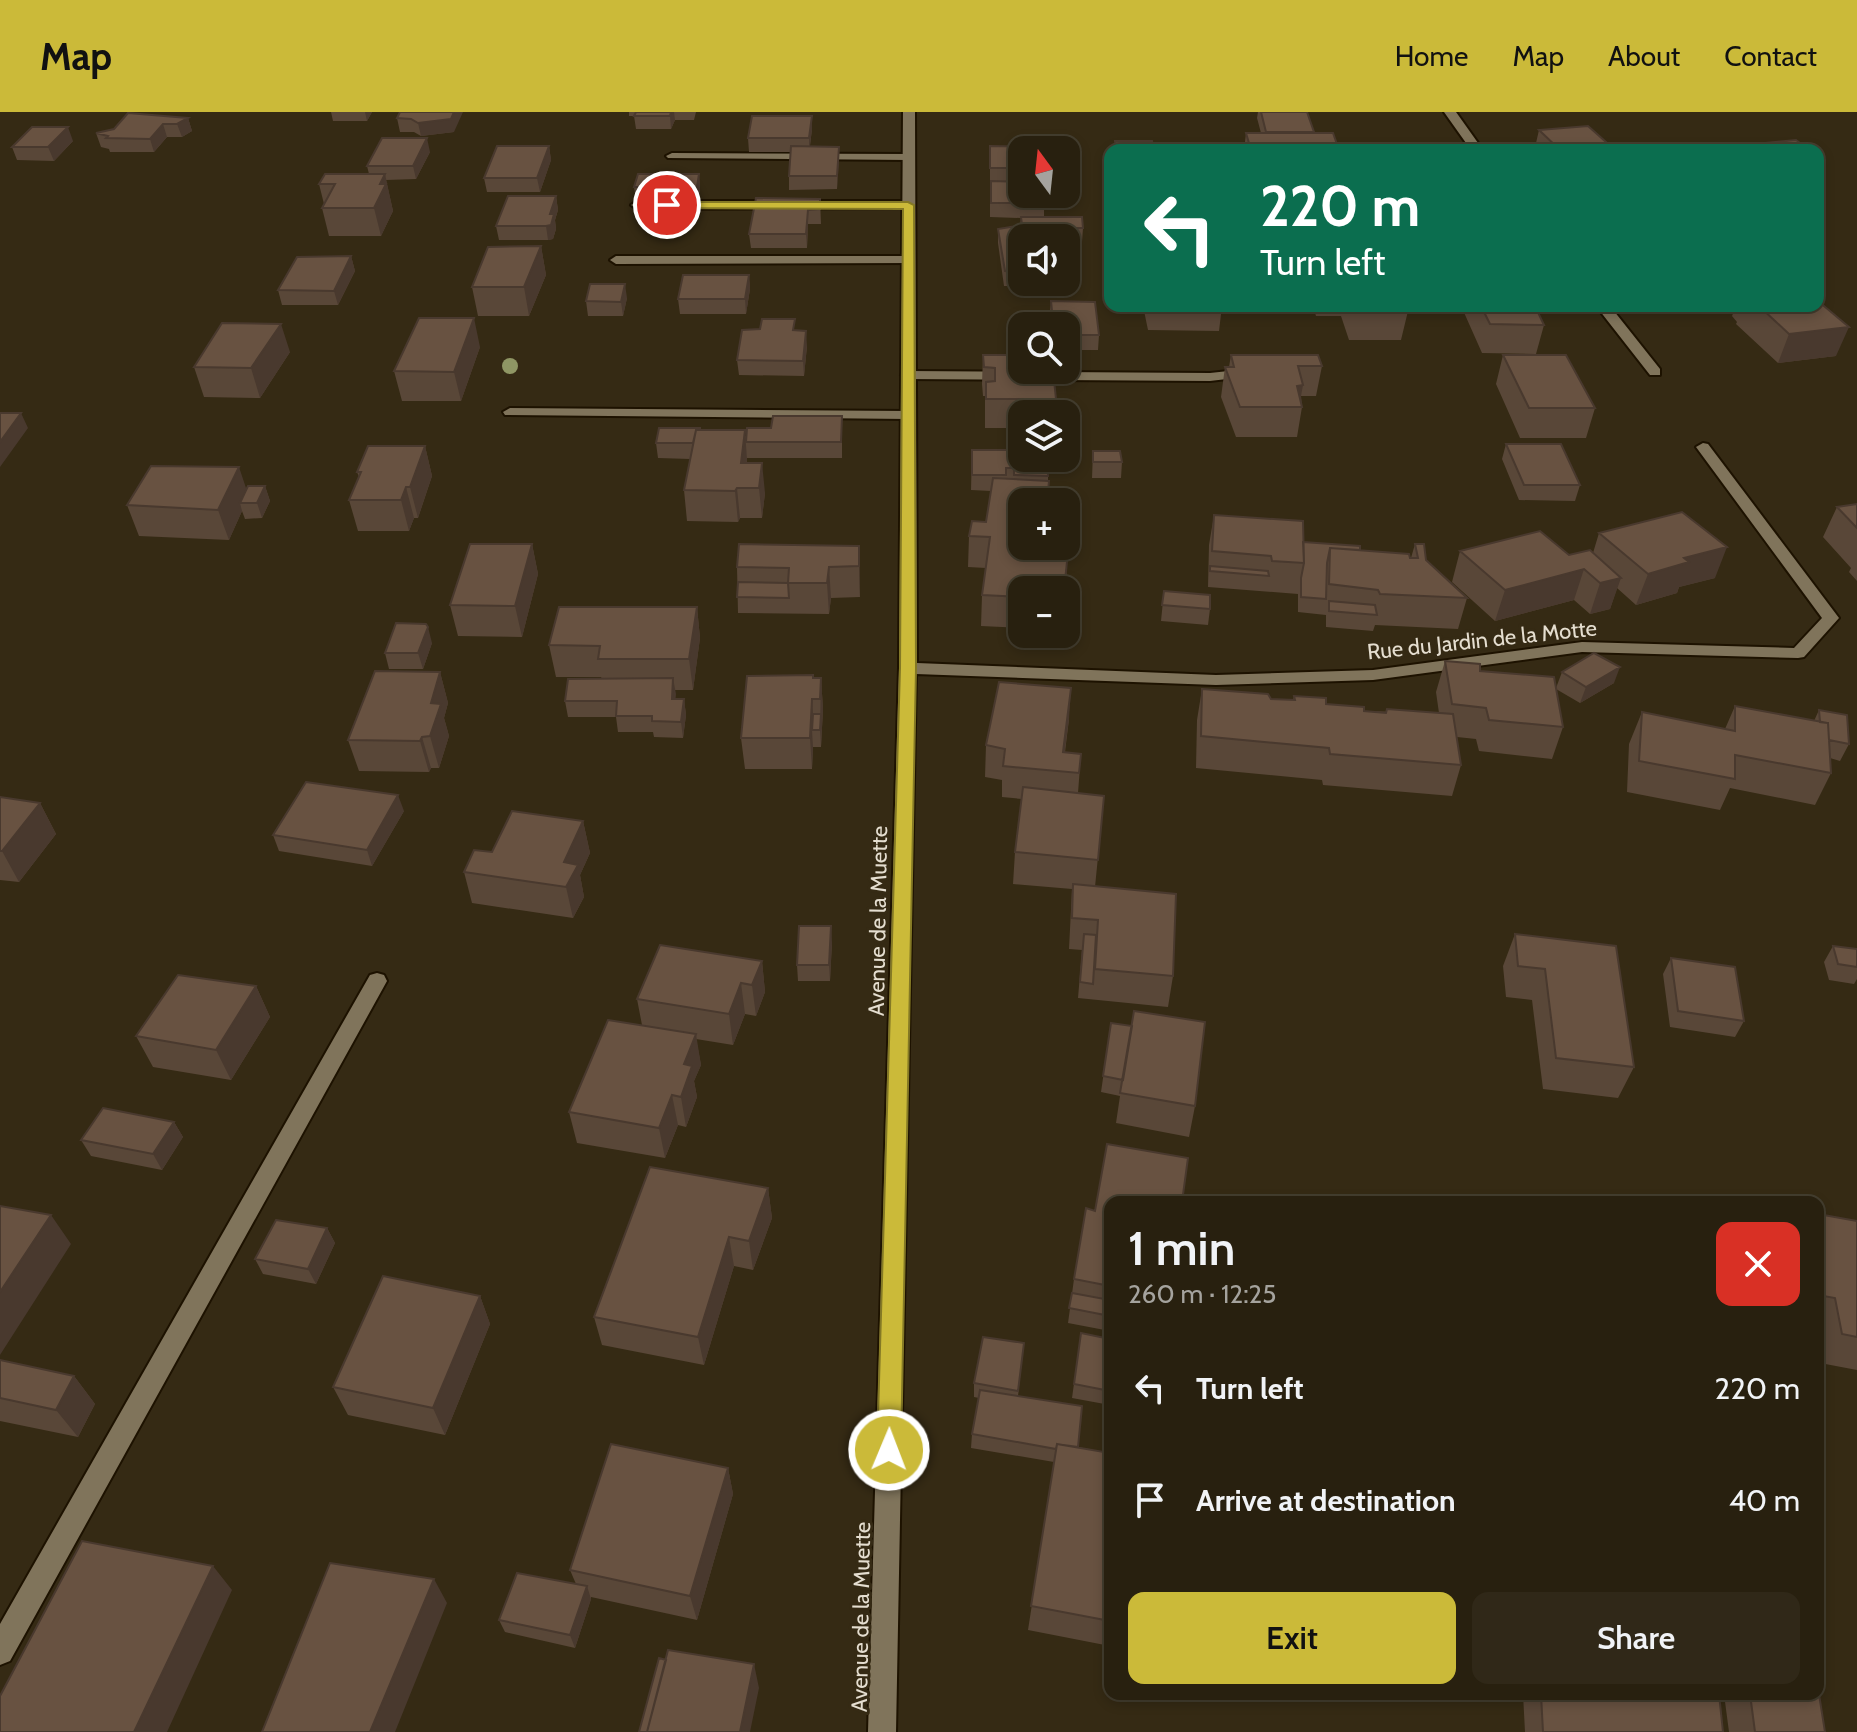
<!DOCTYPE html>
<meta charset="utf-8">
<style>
:root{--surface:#28200f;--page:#302818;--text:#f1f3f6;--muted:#a5a39e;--line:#443e2f;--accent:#cbba39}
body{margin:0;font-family:Cabin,sans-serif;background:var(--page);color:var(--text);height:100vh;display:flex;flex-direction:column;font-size:30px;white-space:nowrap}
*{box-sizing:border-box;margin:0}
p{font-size:26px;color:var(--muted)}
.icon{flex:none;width:44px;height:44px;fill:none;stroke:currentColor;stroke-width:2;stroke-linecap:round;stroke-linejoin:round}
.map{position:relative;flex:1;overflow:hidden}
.panel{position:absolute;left:1104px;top:1084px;width:720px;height:504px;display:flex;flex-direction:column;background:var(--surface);border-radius:16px;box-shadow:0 4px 12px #0003,0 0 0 2px var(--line)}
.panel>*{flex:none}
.guide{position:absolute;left:1104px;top:32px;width:720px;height:168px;border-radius:16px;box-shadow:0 4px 12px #0003,0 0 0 2px var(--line);background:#0b6e4f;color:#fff;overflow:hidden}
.needle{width:52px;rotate:345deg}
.controls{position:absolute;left:1008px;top:24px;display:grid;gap:16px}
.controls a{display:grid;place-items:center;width:72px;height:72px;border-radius:16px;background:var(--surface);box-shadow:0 4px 12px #0003,0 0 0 2px var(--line);font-size:40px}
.pin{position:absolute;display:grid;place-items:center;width:68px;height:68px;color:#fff;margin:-34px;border:4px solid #fff;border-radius:50%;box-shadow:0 2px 8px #0007}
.me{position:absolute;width:88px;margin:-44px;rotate:1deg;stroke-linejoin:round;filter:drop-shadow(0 0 6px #0008)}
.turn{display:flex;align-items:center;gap:28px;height:168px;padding:0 24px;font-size:36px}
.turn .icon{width:104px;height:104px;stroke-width:2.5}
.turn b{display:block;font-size:56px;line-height:68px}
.round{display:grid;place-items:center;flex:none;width:84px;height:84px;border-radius:16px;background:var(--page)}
.summary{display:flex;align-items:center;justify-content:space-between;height:136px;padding:0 24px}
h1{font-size:48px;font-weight:600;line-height:60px}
.cta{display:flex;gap:16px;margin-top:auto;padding:16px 24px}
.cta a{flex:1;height:92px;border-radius:16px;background:var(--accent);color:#111;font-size:32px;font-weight:600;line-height:92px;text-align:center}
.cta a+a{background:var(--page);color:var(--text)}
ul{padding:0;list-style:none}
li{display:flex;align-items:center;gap:24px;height:112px;padding:0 24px}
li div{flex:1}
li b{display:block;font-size:30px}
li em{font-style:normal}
header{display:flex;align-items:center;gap:48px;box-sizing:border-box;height:112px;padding:0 40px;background:var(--accent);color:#111}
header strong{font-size:38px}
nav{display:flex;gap:44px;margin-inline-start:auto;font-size:28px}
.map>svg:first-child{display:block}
</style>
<header>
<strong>Map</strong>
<nav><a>Home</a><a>Map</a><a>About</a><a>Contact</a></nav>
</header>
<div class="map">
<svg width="1857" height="1620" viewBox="0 0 1857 1620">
<rect width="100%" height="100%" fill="#352a14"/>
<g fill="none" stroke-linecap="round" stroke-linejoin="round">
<defs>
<path id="lane" d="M672,41L909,42L915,45L909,48L668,46L666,44Z
M908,89L912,90V96L637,97L631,93L637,89Z
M908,144L912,145V151L616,152L610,148L616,144Z
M1247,257L1252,258V264L1210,269L908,267L901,263L908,259L1210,261Z
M510,296L908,299L915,303L908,307L505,303L503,300Z
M377,861L384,863L387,869L10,1549L0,1553V1512L370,863Z"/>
<path id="street" d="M903,0H915L917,551L1216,563L1373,558L1582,530L1794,536L1822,506L1696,335L1703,331L1708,332L1839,506L1804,545L1798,546L1582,540L1373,568L1216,573L916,562L896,1620H868L899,556Z
M1444,0H1456L1483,38H1471Z
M1596,194H1610L1660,257V263H1650Z"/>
</defs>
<use href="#lane" stroke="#1d1200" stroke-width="4"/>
<use href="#street" stroke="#1d1200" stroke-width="4"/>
<use href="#lane" fill="#80745b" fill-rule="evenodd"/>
<use href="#street" fill="#80745b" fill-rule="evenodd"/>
</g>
<circle fill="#8f9664" cx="510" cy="254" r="8"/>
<path fill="#594738" d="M331,0H372L367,9H333Z
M400,0L454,20L421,24L414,20H400L397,6Z
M629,0H696L694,8H675L671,17H636L634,4H629Z
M1258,0H1307L1314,21L1339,38H1244L1246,21H1261L1257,6Z
M188,6L192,19L182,25H167L154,40H110L109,37L101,35L96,21Z
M812,17L810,34L839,35L837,77L789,78V64L791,40H749L748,26Z
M1539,18L1615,38H1542L1536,31Z
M73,29L54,49L17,48L12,35Z
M1755,32L1809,38H1753Z
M549,34L551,48L540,80H487L484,66Z
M990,34L1022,38V82L1044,91V105L1083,116L1082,130H1066V126H1022V170H1057V174H1004L998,131V117L1020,113L1021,106L990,105Z
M430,40L416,67L386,68L393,99L381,124H329L322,96L324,92L319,72L369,62L367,54Z
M699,62L700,76L698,89H636L634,75Z
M556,84L558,98L555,108L556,117L553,127L548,128H499L496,114Z
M820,87L821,112H808L807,136H751L749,122Z
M541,134L546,163L529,204H478L472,175Z
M351,144L355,159L338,193H282L278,178Z
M749,163L750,177L746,202H680L678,187Z
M627,186L623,204H588L586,189Z
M1051,189L1099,223L1098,238H1066V214H1026V199H1050Z
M1143,194H1222L1219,219L1148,218Z
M1313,194H1406L1408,199L1401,228H1349L1341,204H1316Z
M1462,194H1535L1544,213L1536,242L1482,241L1462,196Z
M1736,194H1818L1836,244L1778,251L1736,212L1737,210L1732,204Z
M807,234L804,264L739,263L737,248Z
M480,235L461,289H402L394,259Z
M290,240L260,286L204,285L194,255Z
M983,243L1056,287L1055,302H1022V316H985V284H983L982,272Z
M1231,243L1322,254L1316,284H1301L1302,295L1297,325H1236L1221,285L1225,255H1229Z
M1503,243L1595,296L1586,326H1520L1496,272Z
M700,318H745V324L842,320V346H747V351L765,381L762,406H740L738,410L687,409L684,378L690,347L658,346L656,331Z
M1506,332L1580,373L1575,389L1519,388L1502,347Z
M425,334L432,364L418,406H414L409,419H358L349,388L359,365L357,360Z
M972,338L1048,364V369L1022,390L1067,462L1065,478H1022V516L981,514L982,483L986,456L968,455L969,424L986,410L991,379L971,378Z
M1093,339L1122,350L1121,366H1092Z
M265,374L270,389L262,406L245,407L242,399L229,428L139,424L127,393L246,377Z
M1857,392V469L1849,460L1851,456L1823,425L1837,395Z
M1214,403L1303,430L1410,446H1411L1415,432L1426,448L1467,486L1458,517L1375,513L1373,519L1326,515V503L1298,500V482L1208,475L1209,433Z
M1599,421L1715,466L1679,475L1677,481L1636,493L1617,476L1610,497L1590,502L1574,488L1495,509L1452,470L1460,439L1569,443L1593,441Z
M532,432L538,462L522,525L458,524L450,493Z
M859,434L860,485L831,486L829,502L738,501L737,455Z
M1164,479L1210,497L1208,513L1161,509Z
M697,495L700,526L693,578H675V587H684L686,603L683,626L654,625L653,620H618L616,605H568L565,589L602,567L601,565H556L549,533Z
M432,531L423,557H389L385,541Z
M1445,549L1480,559L1556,576L1562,560L1614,571L1580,591L1556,577L1563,615L1552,647L1479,639L1476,627L1457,625L1461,653L1452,684L1323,673L1322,668L1196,656L1197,608L1202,577L1271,587L1293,588L1294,584L1326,592L1364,599L1439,601L1436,580Z
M440,560L448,591L444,606L449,624L439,656H431L429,660L359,659L348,628Z
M821,566L823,597L821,635H813L812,657H745L741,626Z
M1735,594L1814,609L1819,598L1849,632L1840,649L1830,646L1831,661L1815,693L1730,676L1720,698L1627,680L1629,632L1642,600L1725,617Z
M1069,607L1065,640L1081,642L1078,681L1104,684L1095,775L1173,864L1168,895L1078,886L1082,838L1069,837L1072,777L1013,772L1015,740L1022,687L1002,685V668L985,665L986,633Z
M0,685L40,691L56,722L19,770L0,768Z
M404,699L372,754L279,739L273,723Z
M583,709L590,741L580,763L584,785L573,806L472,791L464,760L492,740Z
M1515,822L1634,955L1618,986L1543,977L1532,888L1506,885L1503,854Z
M832,830L830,869H798L797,853Z
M1833,834L1857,837V867L1854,872L1829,868L1824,850Z
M1671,846L1744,909L1735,925L1670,915L1663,862Z
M762,849L765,880L756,904L745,902L733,933L696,927L701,953L694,969L697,985L686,1015L678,1013L665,1046L577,1031L569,1000L642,913L637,887Z
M256,874L270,905L231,968L153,955L136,924Z
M1111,911L1195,994L1189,1025L1116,1011L1120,984L1101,980Z
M174,1010L183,1025L162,1058L91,1044L81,1028Z
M768,1076L772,1106L753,1158L734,1154L704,1253L602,1233L594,1205Z
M1110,1090V1219L1068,1211L1074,1167L1095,1099Z
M1818,1102L1857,1109V1258L1820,1251L1818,1240Z
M327,1116L335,1131L316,1172L263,1162L255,1147Z
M480,1184L490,1212L445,1323L348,1303L333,1275Z
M1081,1221L1110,1227V1293L1072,1286Z
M1024,1231L1018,1284L1078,1335L1110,1341V1534L1028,1518L1054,1350L971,1336L972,1322L979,1286L974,1285V1271Z
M0,1248L74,1264L95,1292L78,1325L0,1309Z
M728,1356L733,1382L697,1508L591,1485V1487L575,1536L505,1520L499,1508L576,1472L570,1458Z
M1523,1582H1719L1723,1620H1525Z
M1724,1582H1818L1825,1620H1729Z"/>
<path fill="#49392e" d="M365,0H372L367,9Z
M454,0H463L454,20L421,24L418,11Z
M671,0H674L675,8L671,17L670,4Z
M812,4V17L809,40V26Z
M188,6L192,19L182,25L177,12Z
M163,12L167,25L154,40L150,27Z
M68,15L73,29L54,49L48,35Z
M427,26L430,40L416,67L413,54Z
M549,34L551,48L540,80L537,66Z
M839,35V48L837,77V64Z
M385,62L393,99L381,124L374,96L380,72Z
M699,62L700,76L698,89L697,75Z
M556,84L558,98L555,108L556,117L553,127L548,128L546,114Z
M808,98V112L807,136L806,122Z
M541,134L546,163L529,204L524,175Z
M351,144L355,159L338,193L334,179Z
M749,163L750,177L746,202L745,187Z
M625,172L627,186L623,204L621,190Z
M474,206L480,235L461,289L454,260Z
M281,212L290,240L260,286L251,256Z
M1849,215L1836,244L1778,251L1789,222Z
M806,219L807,234L804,264L803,249Z
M1303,273L1299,295L1297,274Z
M21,301L28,316L0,355V330Z
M745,318L747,348L744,376L741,351Z
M425,334L432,364L418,406L410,375Z
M762,351L765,381L762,406L759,376Z
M239,355L249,385L240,391L242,399L229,428L218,398Z
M265,374L270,389L262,406L257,391Z
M406,375L414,406L409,419L401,388Z
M737,376L740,406L738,410L735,379Z
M532,432L538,462L522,525L515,494Z
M859,434L860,465V485L859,454Z
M1727,435L1715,466L1679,475L1677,481L1636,493L1648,462L1684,446Z
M829,455L831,486L829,502L827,471Z
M1584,457L1574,488L1495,509L1505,478Z
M1621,466L1610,497L1590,502L1600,471Z
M697,495L700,526L693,578L689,547Z
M428,515L432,531L423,557L418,541Z
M1620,555L1614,571L1580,591L1586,575Z
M440,560L448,591L444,606L449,624L439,656L430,624L431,591Z
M673,566L676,582L674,604L672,587Z
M821,566L823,597L821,635L820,618Z
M1071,576L1069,607L1062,659L1063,640Z
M684,587L686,603L683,626L681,610Z
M812,587L814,618H812L813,635L812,657L810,626Z
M422,625L431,656L429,660L420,629Z
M398,683L404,699L372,754L367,738Z
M40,691L56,722L19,770L2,739Z
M583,709L590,741L580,763L584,785L573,806L566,775L564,750Z
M831,814L832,830L830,869L829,853Z
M762,849L765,880L756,904L752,873Z
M741,871L745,902L733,933L729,902Z
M256,874L270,905L231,968L216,938Z
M696,922L701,953L694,969L697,985L686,1015L681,985L684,952Z
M672,983L678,1013L665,1046L659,1016Z
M174,1010L183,1025L162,1058L153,1042Z
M768,1076L772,1106L753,1158L749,1129Z
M51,1103L71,1132L0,1243V1180Z
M327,1116L335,1131L316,1172L308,1157Z
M729,1125L734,1154L704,1253L698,1225Z
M480,1184L490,1212L445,1323L433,1296Z
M74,1264L95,1292L78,1325L56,1298Z
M728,1356L733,1382L697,1508L690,1484Z
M213,1454L232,1478L167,1620H134Z
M434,1467L447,1491L395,1620H370Z
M587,1474L591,1487L575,1536L570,1523Z
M754,1552L759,1576L750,1620H740Z"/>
<path fill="#685241" stroke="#49392e" stroke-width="2" d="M400,0H454L451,7L418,11L411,7L397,6Z
M636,0H671L670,4H634Z
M1261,0H1307L1314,20H1266Z
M128,1L188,6L177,12H163L150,27L106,26L108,24L96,21L114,17Z
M752,4H812L809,26H748Z
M1588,14L1615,38H1560L1539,18Z
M32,15H68L48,35H12Z
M1246,21H1333L1339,38H1251Z
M382,26H427L413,54H367Z
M1796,28L1809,38H1763L1755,32Z
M1115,29H1152L1154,38H1116Z
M497,34H549L537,66H484Z
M791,34L839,35L837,64H789Z
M990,34L1040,35V38H1022V56H990Z
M325,62H385L380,72H386L374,96H322L335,72H319Z
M638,62H699L697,75H634Z
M991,69L1022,70V82H1044V91H991Z
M508,84H556L550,102H554L551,113L546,114H496Z
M756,86L820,87V97L808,98L806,122H749Z
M1021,105H1082L1083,116H1060L1061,126H1022V160L1005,159L998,117L1022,113Z
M541,134L524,175H472L488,135Z
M351,144L334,179L278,178L297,145Z
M683,163H749L745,187H678Z
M590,172H625L621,190L586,189Z
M1051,189L1095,190L1099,223H1066V214H1027L1026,199H1052Z
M1818,189L1849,215L1789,222L1759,194H1818Z
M1353,194H1406L1408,199H1355Z
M1481,194H1535L1544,213L1490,212Z
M419,206H474L454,260L394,259Z
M762,207H795L793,218L806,219L803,249L737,248L742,218L760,217Z
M222,211L281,212L251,256L194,255Z
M983,243H1022V258H1053L1056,287H986V270L995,269V256L984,255Z
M1231,243H1318L1322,254H1298L1303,273L1297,274L1302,295H1240L1225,255H1234Z
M1503,243H1566L1595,296H1529Z
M0,301H21L0,330Z
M773,304H842L841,330H746L747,316H771Z
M659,316H700V318H696L693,331H656Z
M696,318H745L741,351H762L759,376H737L735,379L684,378Z
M1506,332H1561L1580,373H1524Z
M368,334H425L410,375H406L401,388H349L361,360H357Z
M972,338H1022V346H1047L1048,364L1014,363V356H1006V363H972Z
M1093,339H1120L1122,350H1093Z
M151,354L239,355L218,398L127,393Z
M993,366L1049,369L1047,390H1022V434H1066V431H1069L1064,478H1022V485L982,483L990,425L969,424L972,409L986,410Z
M248,374H265L257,391H240Z
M1857,392V416L1837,395Z
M1682,400L1727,435L1684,446L1689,450L1648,462L1599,421Z
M1214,403L1303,409L1304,451L1272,449L1271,444L1212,439Z
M1540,419L1569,443L1590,438L1621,466L1600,471L1584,457L1505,478L1460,439Z
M1303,430L1360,434V438L1330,436L1327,451L1326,487L1301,485V466L1304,451Z
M470,432H532L515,494L450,493Z
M739,432L859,434V454L829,455L827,471H788L789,456L737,455Z
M1415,432H1424L1426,448L1467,486L1380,482L1378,478L1329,472L1330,436L1409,442L1410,446H1418Z
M1210,454L1268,459L1269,464L1210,459Z
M738,470L788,471L789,486L737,485Z
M1164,479L1210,483V497L1162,493Z
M1329,489L1375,493L1377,503L1329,499Z
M559,495H697L689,547H598L600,534L549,533Z
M396,511L426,512L428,515L418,541H385Z
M1594,541L1620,555L1586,575L1562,560Z
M1445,549L1480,552V559L1554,565L1563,615L1489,608L1486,596L1452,592Z
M375,559L440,560L431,591L441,592L430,624L422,625L420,629L348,628Z
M813,563V566H821L820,587H812L810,626H741L747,564Z
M673,566L672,587H684L681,610L652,609V604H616L617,589H565L568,567Z
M999,570L1071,576L1063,640L1081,642L1079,661L1003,654L1005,637L986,633Z
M1202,577L1268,582L1271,587L1295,588L1294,584L1326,586V592L1364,595V599L1386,601L1387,597L1453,602L1461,653L1330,642L1329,636L1201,624Z
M1735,594L1828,611L1831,661L1735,643V667L1639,649L1642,600L1735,619Z
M1819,598L1847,603L1849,632L1829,628L1828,611L1820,610Z
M813,602H821L820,618H812Z
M306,670L398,683L367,738L273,723Z
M1023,675L1104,684L1098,748L1015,740Z
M0,685L40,691L2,739H0Z
M512,699L583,709L564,750L578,753L566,775L464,760L474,738L492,740Z
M1073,772L1176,782L1173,864L1095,857L1098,808L1072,806Z
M799,814H831L829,853H797Z
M1084,822L1096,823L1093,872L1080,870Z
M1515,822L1616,834L1634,955L1556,946L1545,857L1518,854Z
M660,833L762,849L752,873L741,871L729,902L637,887Z
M1833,834L1857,837V855L1838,852Z
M1671,846L1735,855L1744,909L1678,899Z
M178,863L256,874L216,938L136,924Z
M1134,899L1205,910L1195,994L1120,981Z
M608,908L696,922L684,952L692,954L681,985L672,983L659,1016L569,1000Z
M1111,911L1132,914L1123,968L1103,964Z
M103,996L174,1010L153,1042L81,1028Z
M1107,1032L1188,1046L1182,1090H1110V1174L1074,1167L1086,1096L1095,1099Z
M650,1055L768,1076L749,1129L729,1125L698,1225L594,1205Z
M0,1094L51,1103L0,1180Z
M1818,1102L1857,1109V1225L1842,1222L1835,1186L1818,1183Z
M276,1108L327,1116L308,1157L255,1147Z
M383,1164L480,1184L433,1296L333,1275Z
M1072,1181L1110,1188V1204L1069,1196Z
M1081,1221L1110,1227V1279L1074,1272Z
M983,1225L1024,1231L1018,1279L974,1271Z
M0,1248L74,1264L56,1298L0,1286Z
M980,1278L1082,1294L1078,1335L1057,1332L1056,1337L972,1322Z
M611,1332L728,1356L690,1484L570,1458Z
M1057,1332L1110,1341V1509L1031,1494Z
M82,1429L213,1454L134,1620H0V1584Z
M330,1451L434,1467L370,1620H262Z
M517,1461L587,1474L570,1523L499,1508Z
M668,1538L754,1552L740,1620H647Z
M659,1546L666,1548L647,1620H639Z
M1818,1576L1825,1620H1755L1750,1582H1818Z
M1541,1582H1719L1723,1620H1543Z"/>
<path fill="#cbba39" stroke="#847925" stroke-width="2" d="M908,90L914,93L916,556L901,1338L897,1346L889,1350L880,1346L877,1338L900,556L903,97L667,96L662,93L667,90Z"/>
<g text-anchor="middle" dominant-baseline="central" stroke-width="6" stroke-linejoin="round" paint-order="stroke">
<g font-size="22" fill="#e5ded0" stroke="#352a14">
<text transform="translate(1482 528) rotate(-6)">Rue du Jardin de la Motte</text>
<text transform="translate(878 809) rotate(-89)">Avenue de la Muette</text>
<text transform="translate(861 1505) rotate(-89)">Avenue de la Muette</text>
</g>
</g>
</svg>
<div class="controls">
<a><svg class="needle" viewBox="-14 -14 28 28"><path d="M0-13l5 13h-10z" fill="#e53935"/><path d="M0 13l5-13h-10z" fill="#a5a39e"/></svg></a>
<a><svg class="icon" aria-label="sound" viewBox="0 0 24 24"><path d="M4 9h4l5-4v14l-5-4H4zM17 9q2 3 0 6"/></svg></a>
<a><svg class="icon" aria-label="search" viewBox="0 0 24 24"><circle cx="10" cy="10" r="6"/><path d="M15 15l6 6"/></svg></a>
<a><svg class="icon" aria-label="layers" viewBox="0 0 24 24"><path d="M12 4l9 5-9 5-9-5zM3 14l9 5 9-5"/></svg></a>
<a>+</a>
<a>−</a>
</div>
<div class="pin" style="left:667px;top:93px;background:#d93025"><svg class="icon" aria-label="arrive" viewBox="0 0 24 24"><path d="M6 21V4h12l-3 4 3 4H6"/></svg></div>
<svg class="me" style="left:889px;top:1338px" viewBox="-20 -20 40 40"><circle r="17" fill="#cbba39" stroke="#fff" stroke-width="3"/><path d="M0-11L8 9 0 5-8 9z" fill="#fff"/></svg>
<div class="guide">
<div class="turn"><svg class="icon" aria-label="left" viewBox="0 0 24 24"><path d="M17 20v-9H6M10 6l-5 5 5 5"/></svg><div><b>220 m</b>Turn left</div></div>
</div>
<section class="panel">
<div class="summary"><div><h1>1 min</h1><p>260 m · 12:25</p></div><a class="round" style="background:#d93025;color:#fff"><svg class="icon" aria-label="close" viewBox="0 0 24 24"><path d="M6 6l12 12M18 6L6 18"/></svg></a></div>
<ul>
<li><svg class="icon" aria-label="left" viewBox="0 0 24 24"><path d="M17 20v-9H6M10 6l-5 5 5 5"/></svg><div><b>Turn left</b></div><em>220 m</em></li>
<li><svg class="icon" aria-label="arrive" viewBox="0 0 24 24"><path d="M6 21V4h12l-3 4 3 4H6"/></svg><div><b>Arrive at destination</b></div><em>40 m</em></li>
</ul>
<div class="cta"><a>Exit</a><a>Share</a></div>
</section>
</div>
